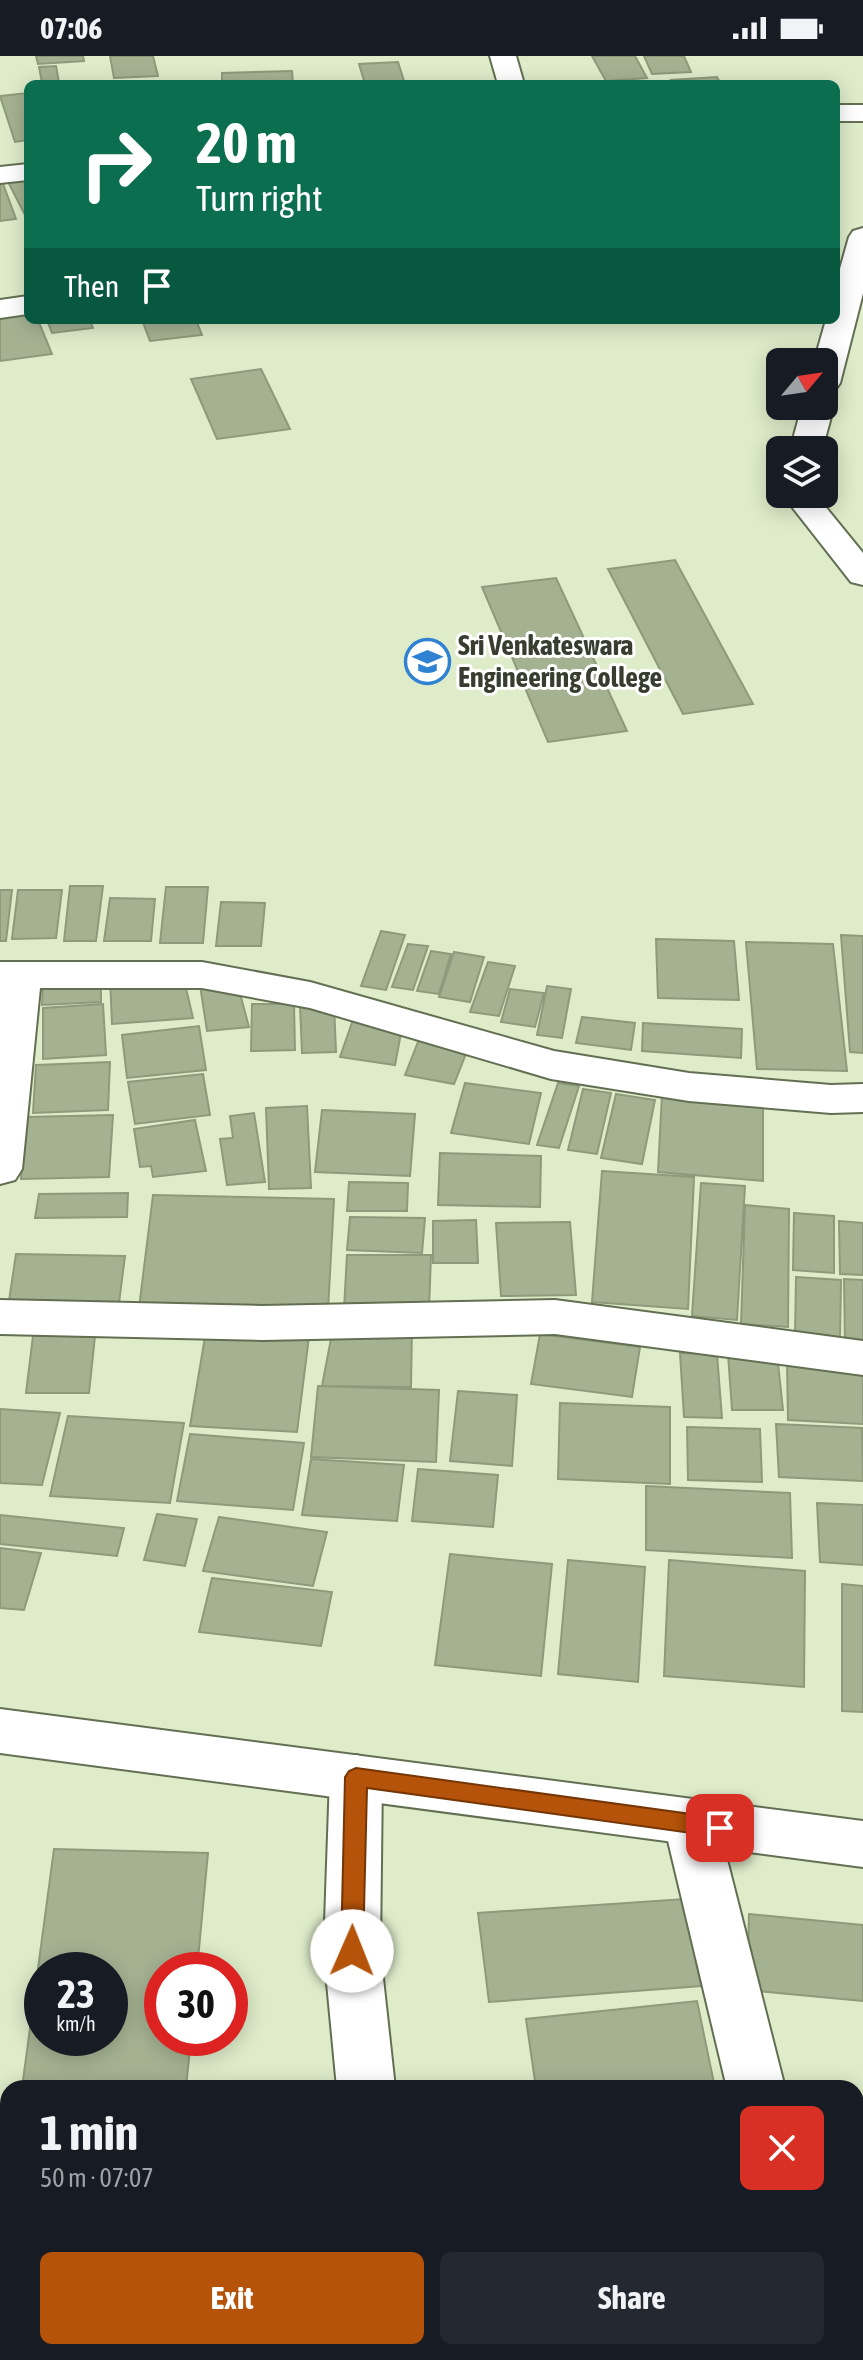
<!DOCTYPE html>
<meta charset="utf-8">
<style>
:root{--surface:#171b24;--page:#242831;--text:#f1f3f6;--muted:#9ea1a6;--accent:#b45309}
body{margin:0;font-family:"Asap Condensed",sans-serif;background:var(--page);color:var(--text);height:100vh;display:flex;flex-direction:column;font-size:30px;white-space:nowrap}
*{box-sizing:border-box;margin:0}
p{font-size:26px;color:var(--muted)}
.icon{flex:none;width:44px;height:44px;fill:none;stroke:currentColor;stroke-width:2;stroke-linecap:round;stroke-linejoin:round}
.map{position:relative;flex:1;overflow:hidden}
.side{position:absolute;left:0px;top:2024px;width:864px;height:280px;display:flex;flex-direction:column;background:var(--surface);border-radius:24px 24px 0 0;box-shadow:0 4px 20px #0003}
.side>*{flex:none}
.hud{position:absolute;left:24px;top:24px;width:816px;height:244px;border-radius:12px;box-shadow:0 4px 20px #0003;background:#0b6e4f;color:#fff;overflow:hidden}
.needle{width:52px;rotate:61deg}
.tools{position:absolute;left:766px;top:292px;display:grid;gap:16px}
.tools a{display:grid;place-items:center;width:72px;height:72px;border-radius:12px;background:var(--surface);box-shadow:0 4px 20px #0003;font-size:40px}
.speed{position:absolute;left:24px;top:1896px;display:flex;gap:16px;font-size:40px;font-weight:700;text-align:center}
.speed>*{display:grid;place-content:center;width:104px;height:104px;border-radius:50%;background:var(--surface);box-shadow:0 4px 20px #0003;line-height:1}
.speed small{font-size:20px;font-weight:400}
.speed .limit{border:12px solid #d22;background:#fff;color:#111}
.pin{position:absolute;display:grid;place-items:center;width:68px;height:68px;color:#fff;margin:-34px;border-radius:16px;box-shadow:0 4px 12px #0006}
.me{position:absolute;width:88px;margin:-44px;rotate:1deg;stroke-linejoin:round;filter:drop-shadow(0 0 6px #0008)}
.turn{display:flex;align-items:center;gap:28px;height:168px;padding:0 40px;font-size:36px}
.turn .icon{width:104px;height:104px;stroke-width:2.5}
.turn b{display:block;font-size:56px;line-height:68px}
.then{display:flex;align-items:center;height:76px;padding:0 40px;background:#0003;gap:16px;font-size:30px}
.round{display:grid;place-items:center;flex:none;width:84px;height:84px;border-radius:12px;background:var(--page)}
.head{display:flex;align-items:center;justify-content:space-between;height:136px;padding:0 40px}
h1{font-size:48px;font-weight:700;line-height:60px}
.action{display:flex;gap:16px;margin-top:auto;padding:16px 40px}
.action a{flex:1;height:92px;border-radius:12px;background:var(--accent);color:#fff;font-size:32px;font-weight:700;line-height:92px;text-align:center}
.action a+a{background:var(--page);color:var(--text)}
.status{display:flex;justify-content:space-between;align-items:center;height:56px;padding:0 40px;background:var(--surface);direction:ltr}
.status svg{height:22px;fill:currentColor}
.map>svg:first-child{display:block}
</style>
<div class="status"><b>07:06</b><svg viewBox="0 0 49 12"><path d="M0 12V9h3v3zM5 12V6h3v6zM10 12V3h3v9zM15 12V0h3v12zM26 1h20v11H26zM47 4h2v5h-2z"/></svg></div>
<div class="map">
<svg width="863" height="2304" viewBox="0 0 863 2304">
<rect width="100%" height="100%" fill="#deecca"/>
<path fill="#a5b292" stroke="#8d9a7b" stroke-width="2" fill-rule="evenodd" d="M36,0H83L84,5L38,8Z
M110,0H153L158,20L114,22Z
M592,0H635L647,22L606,25Z
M644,0H684L691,16L652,18Z
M398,6L405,28H365L359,8Z
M56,10L59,26L42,27L39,11Z
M292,15L293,28H222V17Z
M717,21L721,28H673L671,24Z
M28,37V84L15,86L0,40Z
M28,112V159H25L3,116Z
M0,125H2L16,163L0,165Z
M28,258V264H38L52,298L0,305V262Z
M47,264H90L93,272L52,277Z
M142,264H196L202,279L150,285Z
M261,313L290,373L217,383L191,323Z
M675,504L753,648L683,658L608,513Z
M556,522L627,675L548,686L482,531Z
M70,830H103L96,885H64Z
M166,831H208L203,887H160Z
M0,834H12L6,885H0Z
M18,834H62L56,882L12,883Z
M110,842L155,843L151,885H104Z
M221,846L265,847L261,890H216Z
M381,875L405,879L386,934L361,930Z
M841,879L863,880V997L850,996Z
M656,883L734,885L739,944L658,942Z
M746,886L833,888L847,1015L757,1013Z
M408,888L428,890L413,934L392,931Z
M431,895L451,898L439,938L417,935Z
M454,896L484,901L470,946L439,941Z
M488,906L515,910L499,960L470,956Z
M110,922L185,928L193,962L112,968Z
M101,924V946L42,949L43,927Z
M200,929L238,930L249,971L207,975Z
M547,930L571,933L562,982L537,979Z
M510,933L544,937L535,971L501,966Z
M103,948L106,999L43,1003V952Z
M252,948H294L295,994L251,995Z
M334,948L336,996L302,997L300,950Z
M355,958L402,972L395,1009L340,1001Z
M582,961L635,967L631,994L576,987Z
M643,967L742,973L741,1002L642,995Z
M199,970L206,1014L127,1022L122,979Z
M420,981L469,990L454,1028L405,1019Z
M110,1006L108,1054L33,1057L36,1009Z
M203,1018L210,1059L135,1068L128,1026Z
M465,1027L541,1037L529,1088L451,1077Z
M558,1027L579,1030L559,1092L537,1089Z
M583,1033L611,1037L597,1098L568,1094Z
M616,1038L655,1044L642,1108L601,1102Z
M662,1038L763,1043V1125L658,1116Z
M307,1050L311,1132L269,1133L266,1052Z
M322,1054L415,1058L410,1120L315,1116Z
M254,1057L265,1126L227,1129L220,1083L233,1082L230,1060Z
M113,1059L109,1121L21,1123L26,1061Z
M195,1064L206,1115L153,1121L151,1110L140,1111L134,1073Z
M440,1097L541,1100L540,1151L438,1149Z
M602,1115L694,1121L688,1253L592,1246Z
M349,1126L408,1127L407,1155H347Z
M701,1127L745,1130L737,1264L692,1260Z
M128,1137L127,1161L35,1162L39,1138Z
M153,1139L334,1143L328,1255L139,1252Z
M745,1149L789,1153L788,1271L741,1268Z
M794,1157L834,1160V1217L793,1214Z
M350,1161L425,1162L422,1197L347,1194Z
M476,1164L478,1207H433V1165Z
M839,1165L863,1167V1219L840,1218Z
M570,1166L576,1239L501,1240L496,1167Z
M16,1198L125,1200L119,1247L9,1245Z
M347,1199H431L429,1254L344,1253Z
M796,1221L841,1224L840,1283L795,1280Z
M844,1223L863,1224V1290L845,1289Z
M412,1269L411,1331L322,1330L333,1272Z
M206,1275L309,1281L297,1376L190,1370Z
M540,1278L640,1291L632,1341L531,1328Z
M33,1280H95L89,1337H26Z
M680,1297L717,1298L722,1362L684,1361Z
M728,1298H777L783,1354H732Z
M787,1306L863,1310V1368L788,1364Z
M318,1330L439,1334L436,1406L311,1401Z
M458,1335L517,1339L512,1410L450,1405Z
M560,1347L670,1351V1428L558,1423Z
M0,1353L60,1357L42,1429L0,1427Z
M68,1360L184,1367L170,1447L50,1440Z
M776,1368L862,1372L863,1425L779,1421Z
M687,1371L760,1373L762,1426L688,1424Z
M190,1378L304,1387L293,1454L177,1445Z
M311,1403L404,1409L397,1465L302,1459Z
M418,1413L498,1419L493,1471L412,1465Z
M646,1430L790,1437L792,1502L646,1494Z
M817,1447L863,1449V1509L820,1506Z
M157,1458L197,1463L185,1510L144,1504Z
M0,1459L124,1472L117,1500L0,1488Z
M219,1461L327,1476L313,1530L203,1515Z
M0,1492L41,1497L24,1554L0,1552Z
M450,1498L552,1508L541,1620L435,1609Z
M568,1504L645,1511L638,1626L558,1618Z
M669,1504L805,1515L804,1631L664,1620Z
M212,1522L332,1536L321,1590L199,1576Z
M842,1528L863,1530V1656L842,1655Z
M54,1793L208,1797L197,1914H162V1982H191L186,2032H22ZM42,1914H110V1982H42Z
M685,1843L701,1930L489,1946L478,1857Z
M749,1858L863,1869V1945L747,1934Z
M697,1945L715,2032H536L526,1963Z
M8,2133V2296H162L161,2304H0V2192Z
M578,2296H764L695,2304H579Z"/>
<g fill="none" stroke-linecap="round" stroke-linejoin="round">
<defs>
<path id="street" d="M490,0H516L524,28H498Z
M836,49H863V65H836Z
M28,108V124L0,127V111Z
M863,172V237L840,327L835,334L824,336V306H814L826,264H836V227L849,181L853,175Z
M28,240V258L0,262V244Z
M824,342L834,350L822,394H790L802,350H824Z
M782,438H815L863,497V529L851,526Z
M0,906H202L310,926L554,995L689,1017L831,1029L863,1028V1056L831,1057L689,1045L551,1023L310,952L202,932H40L22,1113L15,1124L0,1128Z
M0,1244L262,1250L555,1244L863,1285V1319L555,1278L262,1284L0,1278Z
M356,1699L375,1705L382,1721L380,1895L395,2032H337L324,1895L330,1721L337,1705Z
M691,1745L710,1752L718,1768L785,2032H727L664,1768L672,1752Z
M361,2296H423V2304H361Z
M790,2296H852L854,2304H792Z"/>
<path id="secondary" d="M0,1653L863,1765V1811L0,1697Z"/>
</defs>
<use href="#street" stroke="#636f52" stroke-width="4"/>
<use href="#secondary" stroke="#636f52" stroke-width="4"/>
<use href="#street" fill="#fff" fill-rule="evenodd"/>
<use href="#secondary" fill="#fff" fill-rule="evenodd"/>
</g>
<path fill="#b45309" stroke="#753606" stroke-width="2" d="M356,1712L720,1762L728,1765L731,1772L728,1778L720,1781L367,1732L363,1895L360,1902L352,1905L344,1902L341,1895L345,1721L349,1715Z"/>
<defs>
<symbol id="university-ring" viewBox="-11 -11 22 22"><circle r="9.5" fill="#fff" stroke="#2f82d1" stroke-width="1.5"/><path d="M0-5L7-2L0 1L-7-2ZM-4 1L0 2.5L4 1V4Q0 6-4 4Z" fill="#2f82d1"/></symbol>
</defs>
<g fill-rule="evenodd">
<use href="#university-ring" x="402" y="580" width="51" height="51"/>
</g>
<g text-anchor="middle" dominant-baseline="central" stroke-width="6" stroke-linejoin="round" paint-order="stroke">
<g font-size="28" font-weight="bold" fill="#383d30" stroke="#fff" text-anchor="start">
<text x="458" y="589">Sri Venkateswara<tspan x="458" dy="32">Engineering College</tspan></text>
</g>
</g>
</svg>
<div class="tools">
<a><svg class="needle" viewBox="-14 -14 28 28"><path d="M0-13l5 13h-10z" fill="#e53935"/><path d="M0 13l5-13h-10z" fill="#9ea1a6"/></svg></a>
<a><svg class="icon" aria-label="layers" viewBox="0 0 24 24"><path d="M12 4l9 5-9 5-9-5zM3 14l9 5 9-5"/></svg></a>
</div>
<div class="speed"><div>23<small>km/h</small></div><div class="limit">30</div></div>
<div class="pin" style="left:720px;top:1772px;background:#d93025"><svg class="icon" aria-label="arrive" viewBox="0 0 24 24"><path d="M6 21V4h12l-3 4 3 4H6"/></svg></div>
<svg class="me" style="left:352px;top:1895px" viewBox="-20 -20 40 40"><circle r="19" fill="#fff"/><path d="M0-13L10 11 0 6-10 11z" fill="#b45309"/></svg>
<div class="hud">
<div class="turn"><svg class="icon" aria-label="right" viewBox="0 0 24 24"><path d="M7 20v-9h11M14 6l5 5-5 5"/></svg><div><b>20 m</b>Turn right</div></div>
<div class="then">Then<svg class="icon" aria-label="arrive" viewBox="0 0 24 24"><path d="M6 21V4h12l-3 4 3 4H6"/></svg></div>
</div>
<section class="side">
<div class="head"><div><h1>1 min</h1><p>50 m · 07:07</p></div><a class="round" style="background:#d93025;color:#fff"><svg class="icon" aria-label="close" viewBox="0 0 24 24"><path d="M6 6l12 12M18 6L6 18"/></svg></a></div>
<div class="action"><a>Exit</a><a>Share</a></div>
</section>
</div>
